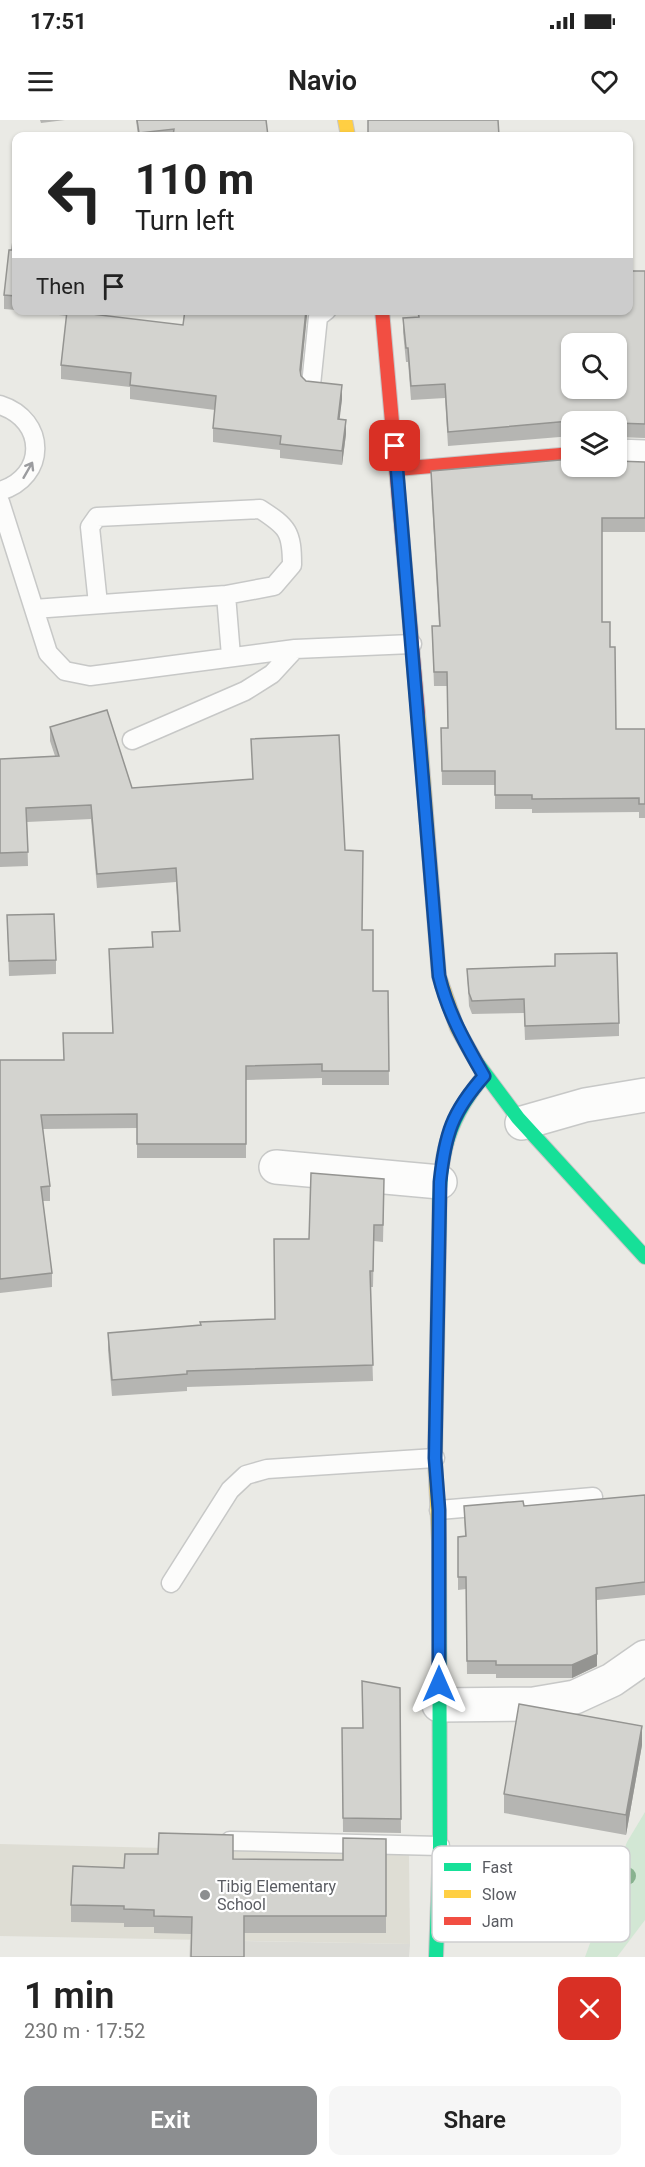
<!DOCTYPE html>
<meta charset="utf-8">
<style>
:root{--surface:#fff;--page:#f6f6f6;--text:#222;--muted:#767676;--accent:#8c8e90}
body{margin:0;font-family:Roboto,sans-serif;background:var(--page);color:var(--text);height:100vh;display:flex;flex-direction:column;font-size:22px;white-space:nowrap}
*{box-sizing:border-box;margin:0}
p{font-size:20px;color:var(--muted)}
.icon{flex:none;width:33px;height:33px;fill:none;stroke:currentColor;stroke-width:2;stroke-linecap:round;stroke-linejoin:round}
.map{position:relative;height:1837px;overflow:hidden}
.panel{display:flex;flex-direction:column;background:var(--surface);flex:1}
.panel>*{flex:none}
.banner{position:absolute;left:12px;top:12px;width:621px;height:183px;border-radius:12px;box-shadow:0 2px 4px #0004;background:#fff;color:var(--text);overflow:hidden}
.controls{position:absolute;left:561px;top:213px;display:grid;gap:12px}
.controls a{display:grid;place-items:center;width:66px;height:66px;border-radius:12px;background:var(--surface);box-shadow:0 2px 4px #0004;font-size:30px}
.pin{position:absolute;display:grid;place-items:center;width:51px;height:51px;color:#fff;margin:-26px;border-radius:12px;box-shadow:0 3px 9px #0006}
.me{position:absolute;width:66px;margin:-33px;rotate:0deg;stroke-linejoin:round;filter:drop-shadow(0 0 4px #0008)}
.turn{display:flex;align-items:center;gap:21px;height:126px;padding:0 24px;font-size:27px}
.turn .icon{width:78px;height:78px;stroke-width:2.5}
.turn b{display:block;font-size:42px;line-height:51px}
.then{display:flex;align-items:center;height:57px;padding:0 24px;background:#0003;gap:12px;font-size:22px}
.round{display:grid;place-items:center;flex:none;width:63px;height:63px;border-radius:12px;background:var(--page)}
.summary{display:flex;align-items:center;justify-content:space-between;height:102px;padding:0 24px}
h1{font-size:36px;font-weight:600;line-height:45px}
.action{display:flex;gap:12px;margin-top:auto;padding:12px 24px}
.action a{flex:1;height:69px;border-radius:12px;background:var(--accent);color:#fff;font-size:24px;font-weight:600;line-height:69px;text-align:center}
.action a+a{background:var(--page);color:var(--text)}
.status{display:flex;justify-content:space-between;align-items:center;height:42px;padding:0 30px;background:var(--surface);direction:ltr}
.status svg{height:16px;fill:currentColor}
header{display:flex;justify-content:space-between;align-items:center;height:78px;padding:0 24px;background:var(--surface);font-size:27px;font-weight:600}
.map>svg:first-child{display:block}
</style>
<div class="status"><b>17:51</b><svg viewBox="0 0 49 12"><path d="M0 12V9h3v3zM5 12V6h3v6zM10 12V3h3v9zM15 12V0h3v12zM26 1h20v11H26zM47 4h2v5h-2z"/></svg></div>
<header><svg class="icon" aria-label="menu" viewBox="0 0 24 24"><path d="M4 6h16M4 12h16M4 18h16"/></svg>Navio<svg class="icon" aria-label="heart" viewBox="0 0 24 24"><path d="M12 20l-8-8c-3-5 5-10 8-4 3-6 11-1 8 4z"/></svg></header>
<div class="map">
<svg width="645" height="1837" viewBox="0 0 645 1837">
<rect width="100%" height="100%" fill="#eaeae5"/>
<path fill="#dbdbd6" d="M190,1820L410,1824L409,1837H189Z"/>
<path fill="#deddd4" d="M0,1724L409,1734L410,1824L0,1816Z"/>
<path fill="#d2e7d4" d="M645,1692V1800L617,1837H585L627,1722Z"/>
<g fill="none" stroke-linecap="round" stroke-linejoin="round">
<defs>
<path id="lane" d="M311,265L318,197L327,190
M0,285C47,300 47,357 0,371
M0,382L48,533L65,551L90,556L295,529L412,524
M226,475L231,536
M34,489L226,475L274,466L292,445C292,412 288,407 260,389L97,397L90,407L98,484
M132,620L245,571L272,554L295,529
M439,1390L593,1377
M171,1463L230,1370L246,1355L267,1349L435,1338
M230,1721L440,1726"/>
<path id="street" d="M616,336L645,337
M522,1003L585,985L645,975
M276,1047L440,1062
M439,1585L534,1584L575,1577L612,1560L645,1537"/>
<path id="fast" d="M477,943L518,998L645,1137
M439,1123C440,1054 436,1012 484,956
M436,1837L440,1726L439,1421"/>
<path id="slow" d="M345,0L348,16
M418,593L439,856L457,908L477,943
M439,1123L435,1338L439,1421"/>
<path id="jam" d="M382,190L418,593
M397,349L572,334"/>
</defs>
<use href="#lane" stroke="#c7c8c7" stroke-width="21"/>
<use href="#street" stroke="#c7c8c7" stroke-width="36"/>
<use href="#fast" stroke="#c6c6c6" stroke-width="16"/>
<use href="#slow" stroke="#c6c6c6" stroke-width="16"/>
<use href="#jam" stroke="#c6c6c6" stroke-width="16"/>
<use href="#lane" stroke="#fcfcfb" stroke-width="18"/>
<use href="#street" stroke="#fcfcfb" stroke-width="33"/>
<use href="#fast" stroke="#16e098" stroke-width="14"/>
<use href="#slow" stroke="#ffcf43" stroke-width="14"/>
<use href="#jam" stroke="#f24e42" stroke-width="14"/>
</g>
<circle fill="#88b28f" cx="627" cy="1756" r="9"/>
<path fill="#b5b5b2" d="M40,0H65L41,3Z
M136,0H266L268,16H138Z
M16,90V190L4,189V175L12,130Z
M645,151V318L616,317V302H572V316L448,326L445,278L411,280L408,242H406L403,212V198L418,197L417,190H628Z
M18,190H79V193L183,205L185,190H311L307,195L301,256L306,261L342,279L339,299L346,314L342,345L280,338V330L213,322V308L215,290L130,279V267L61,259V245L67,196Z
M645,342V412H602V502L610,527L616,609H645V698H639V692L532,693V689H495V665H442L441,608H448L447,566H434L432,506H439L431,365V351Z
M50,607L132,668L253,659L251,619L345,730L362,810L373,871H388L389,965H322V958L246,960V1038H137V1008L43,1009L50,1066V1081H43L52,1153V1167L0,1173V940H64L113,913L109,829L152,827V812L179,811L176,762L97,768L91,699L27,702L28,746L0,747V639L55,636L50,621Z
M7,795L56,840V854L9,856Z
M555,846L619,903V916L525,920L524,893L472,894L469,886L467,849Z
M384,1076L383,1122L374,1121L373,1167H370L373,1261L187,1267V1271L112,1276L108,1230V1213L275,1199L309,1119Z
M645,1375V1475L597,1480V1546L572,1558H496V1554H467L466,1469L458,1470V1417L465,1416L464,1386H524Z
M400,1568L401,1713L343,1712L342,1608H362Z
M642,1625L626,1715L504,1693V1674Z
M386,1719V1813H244L191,1814L154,1813V1807H124V1803L71,1802V1785L233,1739L343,1740Z"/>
<path fill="#949491" d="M306,190H311L307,195L300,264V250Z
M342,265V279L338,313V299Z
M346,300V314L342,345V331Z
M597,1534V1546L572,1558V1545Z
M642,1606V1625L626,1715V1695Z"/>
<path fill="#d3d3cf" stroke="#949491" stroke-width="1.5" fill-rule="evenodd" d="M137,0H266L268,16H173L174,9L139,13Z
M368,0H498L499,16H368Z
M16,90V176L4,175L9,130H12Z
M628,151H645V304L616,303V302L570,301L448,312L445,264L411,266L408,228H406L403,198L419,197L418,190H628ZM572,224H616V268H572Z
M185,190H306L300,250L301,256L306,261L342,265L338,299L346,300L342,331L280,324L281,316L213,308L216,276L130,265L131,253L61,245L67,191L183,205Z
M572,339V346H616V341L645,342V398H602V502H610V527H615L616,609H645V684H639V678L532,679V675H495V651H442L441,608H448L447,552H434L432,506H440L431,351Z
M107,590L132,668L253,659L251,619L339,615L345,730L363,731L362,810H373V871H388L389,951H322V944L246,946V1024H137V994L41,995L50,1066L41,1067L52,1153L0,1159V940H64L63,913H113L109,829L153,827L152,812L180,811L176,748L97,754L91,685L26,688L28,732L0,733V639L59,636L50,607Z
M54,794L56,840L9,841L7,795Z
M617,833L619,903L525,906L524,879L472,881L469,873L467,849L555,846V834Z
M311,1053L384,1059L383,1105H374L373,1151H370L373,1245L187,1251V1254L112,1260L108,1213L201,1205L200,1202L275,1199L274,1119H309Z
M645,1375V1462L596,1468L597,1534L572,1545H496V1541H467L466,1457H458V1417L466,1416L464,1386L523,1381L524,1386Z
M362,1561L400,1568L401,1699L343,1698L342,1608H363Z
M519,1584L642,1606L626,1695L504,1674Z
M159,1713L233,1715V1739L343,1740V1718L386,1719V1796H244V1837H191L192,1797L154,1796V1790L124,1789V1786L71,1785L73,1746L124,1748L125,1734H158Z"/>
<defs><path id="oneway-shaft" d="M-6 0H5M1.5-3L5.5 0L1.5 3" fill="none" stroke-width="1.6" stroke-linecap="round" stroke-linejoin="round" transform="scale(1.5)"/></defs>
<use stroke="#9b9c9f" href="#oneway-shaft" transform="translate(28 350) rotate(-60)"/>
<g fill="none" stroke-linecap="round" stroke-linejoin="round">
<defs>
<path id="route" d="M395,326L439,856C448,893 465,923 484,956C452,992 445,1014 440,1062L435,1338L439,1390V1564"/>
</defs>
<use href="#route" stroke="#114b97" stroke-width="15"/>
<use href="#route" stroke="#1a73e8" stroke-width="10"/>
</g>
<circle fill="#8c8e90" stroke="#fff" stroke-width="2" cx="205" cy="1775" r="6"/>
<g text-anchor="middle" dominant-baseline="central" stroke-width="4.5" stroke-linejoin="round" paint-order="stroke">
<g font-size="16" fill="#5a5c62" stroke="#fff" text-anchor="start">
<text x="217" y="1766">Tibig Elementary<tspan x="217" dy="18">School</tspan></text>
</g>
</g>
<rect x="432" y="1726" width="198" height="96" rx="9" fill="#fff" stroke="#ceced0" stroke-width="1.5"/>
<rect x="444" y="1743" width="27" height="8" fill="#16e098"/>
<rect x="444" y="1770" width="27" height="8" fill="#ffcf43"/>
<rect x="444" y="1797" width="27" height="8" fill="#f24e42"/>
<g font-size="16" fill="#5a5c62">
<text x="482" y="1753">Fast</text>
<text x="482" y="1780">Slow</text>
<text x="482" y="1807">Jam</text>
</g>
</svg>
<div class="controls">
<a><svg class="icon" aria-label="search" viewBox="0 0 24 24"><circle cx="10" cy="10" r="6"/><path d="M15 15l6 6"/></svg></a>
<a><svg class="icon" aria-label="layers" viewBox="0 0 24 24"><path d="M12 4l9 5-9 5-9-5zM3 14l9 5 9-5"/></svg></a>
</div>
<div class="pin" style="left:395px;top:326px;background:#d93025"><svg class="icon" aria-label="arrive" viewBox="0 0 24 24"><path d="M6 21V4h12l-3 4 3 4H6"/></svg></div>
<svg class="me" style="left:439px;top:1564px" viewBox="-20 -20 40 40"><path d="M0-17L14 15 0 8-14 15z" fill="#1a73e8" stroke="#fff" stroke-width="4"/></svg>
<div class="banner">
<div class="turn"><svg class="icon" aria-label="left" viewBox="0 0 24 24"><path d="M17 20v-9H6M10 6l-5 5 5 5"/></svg><div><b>110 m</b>Turn left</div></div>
<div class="then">Then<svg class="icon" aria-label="arrive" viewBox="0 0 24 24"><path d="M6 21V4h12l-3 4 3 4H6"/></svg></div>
</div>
</div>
<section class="panel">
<div class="summary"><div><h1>1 min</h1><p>230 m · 17:52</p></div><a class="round" style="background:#d93025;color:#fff"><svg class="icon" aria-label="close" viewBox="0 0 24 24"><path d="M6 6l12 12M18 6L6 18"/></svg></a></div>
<div class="action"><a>Exit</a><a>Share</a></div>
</section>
